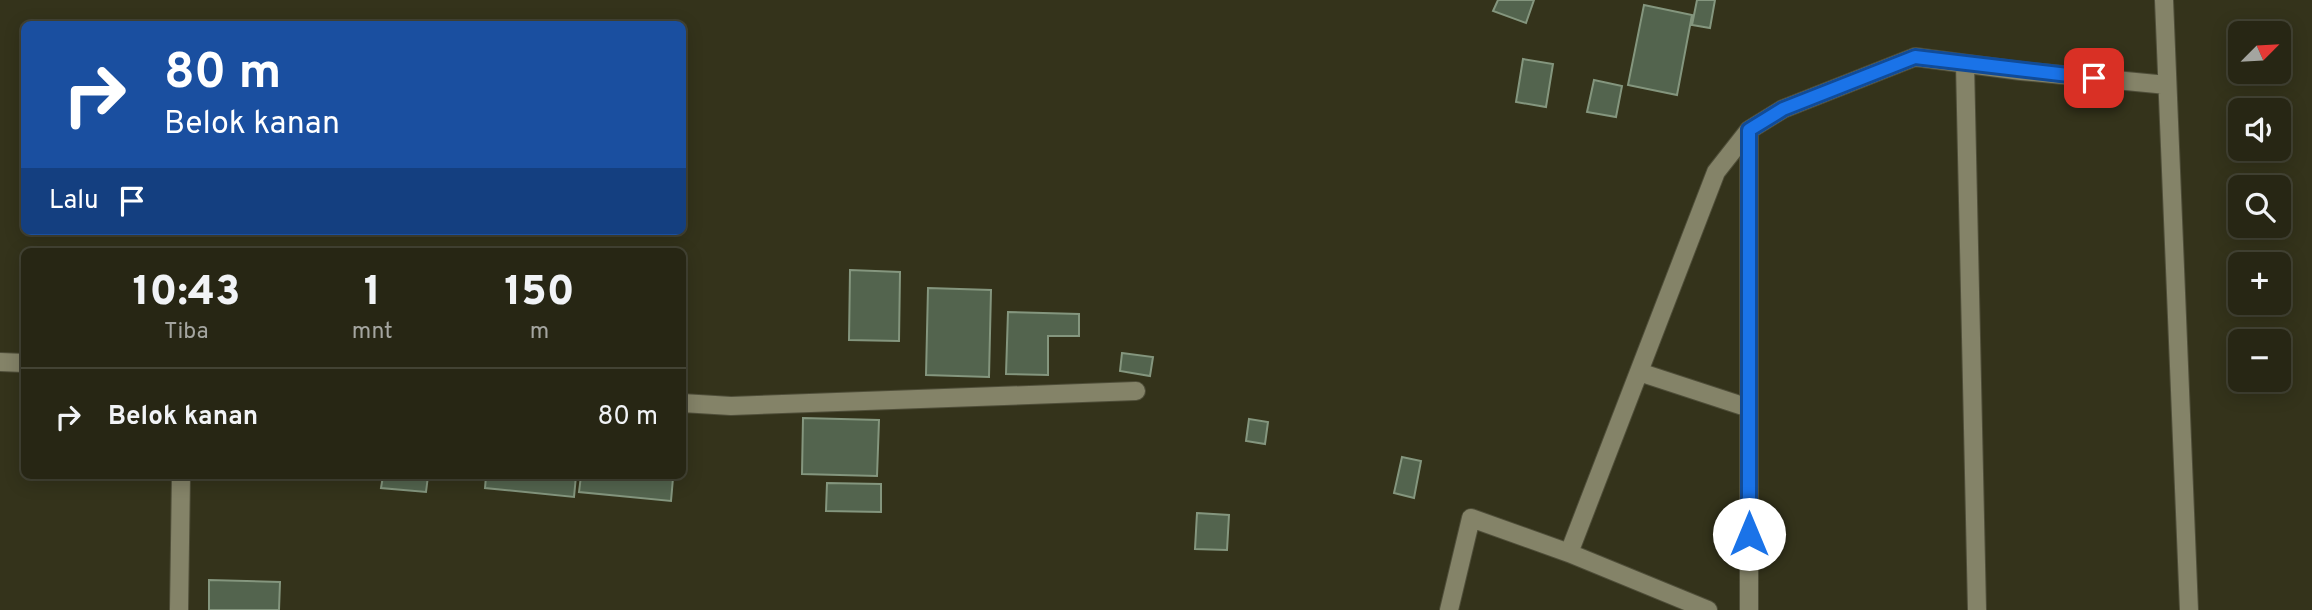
<!DOCTYPE html>
<html lang="id">
<meta charset="utf-8">
<style>
:root{--surface:#272614;--page:#333222;--text:#f1f3f6;--muted:#a4a5a0;--line:#434334}
body{margin:0;font-family:Overpass,sans-serif;background:var(--page);color:var(--text);height:100vh;display:flex;flex-direction:column;font-size:26px;white-space:nowrap}
*{box-sizing:border-box;margin:0}
p{font-size:23px;color:var(--muted)}
.icon{flex:none;width:38px;height:38px;fill:none;stroke:currentColor;stroke-width:2;stroke-linecap:round;stroke-linejoin:round}
.map{position:relative;flex:1;overflow:hidden}
.drawer{position:absolute;left:21px;top:248px;width:665px;height:231px;display:flex;flex-direction:column;background:var(--surface);border-radius:10px;box-shadow:0 4px 18px #0003,0 0 0 2px var(--line)}
.drawer>*{flex:none}
.top-card{position:absolute;left:21px;top:21px;width:665px;height:214px;border-radius:10px;box-shadow:0 4px 18px #0003,0 0 0 2px var(--line);background:#1a4fa0;color:#fff;overflow:hidden}
.needle{width:46px;rotate:66deg}
.controls{position:absolute;left:2228px;top:21px;display:grid;gap:14px}
.controls a{display:grid;place-items:center;width:63px;height:63px;border-radius:10px;background:var(--surface);box-shadow:0 4px 18px #0003,0 0 0 2px var(--line);font-size:35px}
.pin{position:absolute;display:grid;place-items:center;width:60px;height:60px;color:#fff;margin:-30px;border-radius:14px;box-shadow:0 4px 10px #0006}
.me{position:absolute;width:77px;margin:-38px;rotate:0deg;stroke-linejoin:round;filter:drop-shadow(0 0 5px #0008)}
.turn{display:flex;align-items:center;gap:24px;height:147px;padding:0 28px;font-size:32px}
.turn .icon{width:91px;height:91px;stroke-width:2.5}
.turn b{display:block;font-size:49px;line-height:60px}
.then{display:flex;align-items:center;height:66px;padding:0 28px;background:#0003;gap:14px;font-size:26px}
.eta{display:flex;justify-content:space-evenly;align-items:center;height:119px;text-align:center}
.eta b{font-size:42px;font-weight:800;line-height:49px}
ul{padding:0;list-style:none}
li{display:flex;align-items:center;gap:21px;height:98px;padding:0 28px;border-top:2px solid var(--line)}
li div{flex:1}
li b{display:block;font-size:26px}
li em{font-style:normal}
.map>svg:first-child{display:block}
</style>
<div class="map">
<svg width="2312" height="610" viewBox="0 0 2312 610">
<rect width="100%" height="100%" fill="#34331b"/>
<path fill="#53644e" stroke="#84967e" stroke-width="2" d="M1498,0H1534L1526,23L1493,11Z
M1697,0H1715L1710,28L1692,25Z
M1644,5L1692,15L1677,95L1628,85Z
M1523,59L1553,64L1546,107L1516,102Z
M1594,80L1622,86L1616,117L1587,112Z
M850,270L900,272L899,341L849,340Z
M928,288L991,290L989,377L926,375Z
M1008,312L1079,314V336H1048V375L1006,374Z
M1122,353L1153,357L1150,376L1120,371Z
M803,418L879,420L877,476L802,474Z
M1249,419L1268,422L1265,444L1246,441Z
M1402,457L1421,461L1414,498L1394,493Z
M211,476H259V479L211,478Z
M383,476H428L426,492L381,488Z
M486,476H576L574,497L485,488Z
M581,476L673,478L671,501L579,492Z
M827,483L881,484V512L826,511Z
M1197,513L1229,515L1227,550L1195,549Z
M209,580L280,582L279,610H209Z"/>
<g fill="none" stroke-linecap="round" stroke-linejoin="round">
<defs>
<path id="minor" d="M2164,0L2189,610
M1965,64L1977,610
M0,362L24,363
M1639,372L1749,408
M682,403L731,406L1136,391
M1569,553L1708,610
M179,610L181,476
M1449,610L1471,518L1569,553L1716,172L1749,130L1783,109L1915,57L2021,71L2167,85
M1749,610V130"/>
</defs>
<use href="#minor" stroke="#4f4e39" stroke-width="20"/>
<use href="#minor" stroke="#848368" stroke-width="18"/>
</g>
<g fill="none" stroke-linecap="round" stroke-linejoin="round">
<defs>
<path id="route" d="M1749,534V130L1783,109L1915,57L2094,78"/>
</defs>
<use href="#route" stroke="#114b97" stroke-width="18"/>
<use href="#route" stroke="#1a73e8" stroke-width="12"/>
</g>
</svg>
<div class="controls">
<a><svg class="needle" viewBox="-14 -14 28 28"><path d="M0-13l5 13h-10z" fill="#e53935"/><path d="M0 13l5-13h-10z" fill="#a4a5a0"/></svg></a>
<a><svg class="icon" aria-label="sound" viewBox="0 0 24 24"><path d="M4 9h4l5-4v14l-5-4H4zM17 9q2 3 0 6"/></svg></a>
<a><svg class="icon" aria-label="search" viewBox="0 0 24 24"><circle cx="10" cy="10" r="6"/><path d="M15 15l6 6"/></svg></a>
<a>+</a>
<a>−</a>
</div>
<div class="pin" style="left:2094px;top:78px;background:#d93025"><svg class="icon" aria-label="arrive" viewBox="0 0 24 24"><path d="M6 21V4h12l-3 4 3 4H6"/></svg></div>
<svg class="me" style="left:1749px;top:534px" viewBox="-20 -20 40 40"><circle r="19" fill="#fff"/><path d="M0-13L10 11 0 6-10 11z" fill="#1a73e8"/></svg>
<div class="top-card">
<div class="turn"><svg class="icon" aria-label="right" viewBox="0 0 24 24"><path d="M7 20v-9h11M14 6l5 5-5 5"/></svg><div><b>80 m</b>Belok kanan</div></div>
<div class="then">Lalu<svg class="icon" aria-label="arrive" viewBox="0 0 24 24"><path d="M6 21V4h12l-3 4 3 4H6"/></svg></div>
</div>
<section class="drawer">
<div class="eta">
<div><b>10:43</b><p>Tiba</p></div>
<div><b>1</b><p>mnt</p></div>
<div><b>150</b><p>m</p></div>
</div>
<ul>
<li><svg class="icon" aria-label="right" viewBox="0 0 24 24"><path d="M7 20v-9h11M14 6l5 5-5 5"/></svg><div><b>Belok kanan</b></div><em>80 m</em></li>
</ul>
</section>
</div>
